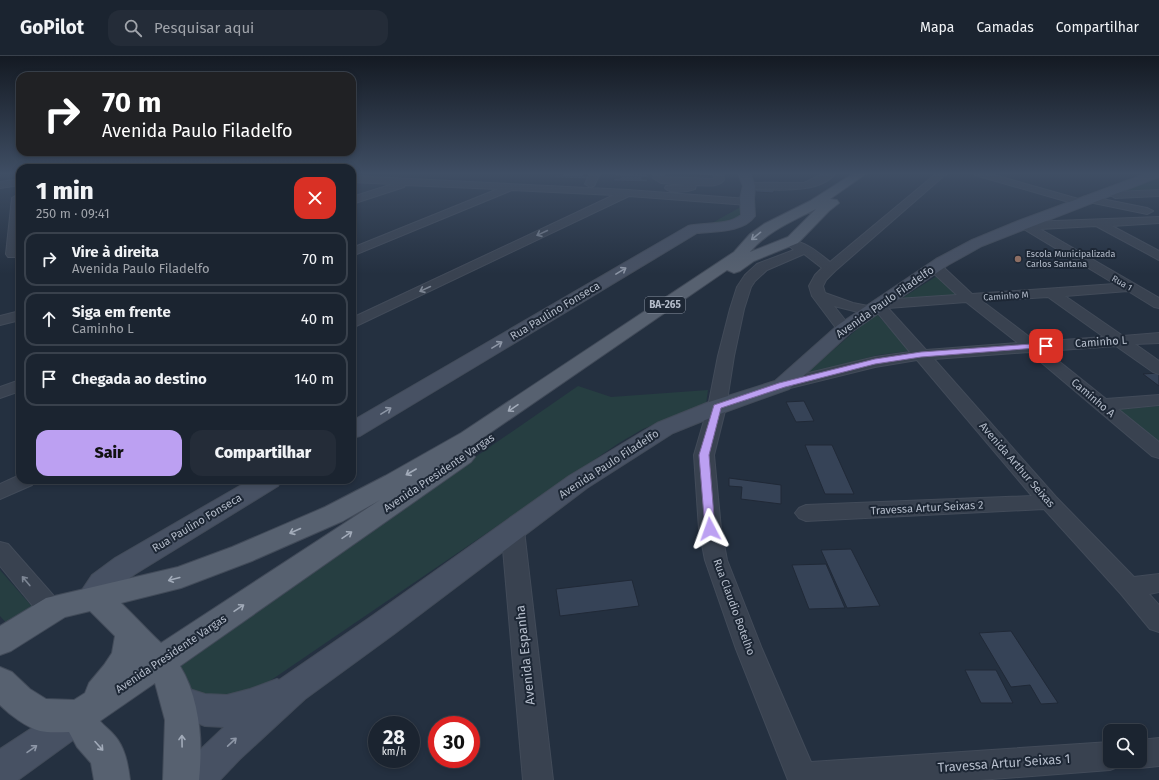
<!DOCTYPE html>
<html lang="pt">
<meta charset="utf-8">
<style>
:root{--surface:#1b2430;--page:#242c38;--text:#f1f3f6;--muted:#a0a4ab;--line:#39414c;--accent:#bca0f2}
body{margin:0;font-family:"Fira Sans",sans-serif;background:var(--page);color:var(--text);height:100vh;display:flex;flex-direction:column;font-size:15px;white-space:nowrap}
*{box-sizing:border-box;margin:0}
p{font-size:13px;color:var(--muted)}
.icon{flex:none;width:22px;height:22px;fill:none;stroke:currentColor;stroke-width:2;stroke-linecap:round;stroke-linejoin:round}
.map{position:relative;flex:1;overflow:hidden}
.panel{position:absolute;left:16px;top:108px;width:340px;height:320px;display:flex;flex-direction:column;background:var(--surface);border-radius:12px;box-shadow:0 2px 6px #0003,0 0 0 1px var(--line)}
.panel>*{flex:none}
.guide{position:absolute;left:16px;top:16px;width:340px;height:84px;border-radius:12px;box-shadow:0 2px 6px #0003,0 0 0 1px var(--line);background:#202124;color:#fff;overflow:hidden}
.controls{position:absolute;left:1103px;top:668px;display:grid;gap:8px}
.controls a{display:grid;place-items:center;width:44px;height:44px;border-radius:8px;background:var(--surface);box-shadow:0 2px 6px #0003,0 0 0 1px var(--line);font-size:20px}
.speed{position:absolute;left:368px;top:660px;display:flex;gap:8px;font-size:20px;font-weight:700;text-align:center}
.speed>*{display:grid;place-content:center;width:52px;height:52px;border-radius:50%;background:var(--surface);box-shadow:0 2px 6px #0003,0 0 0 1px var(--line);line-height:1}
.speed small{font-size:10px;font-weight:400}
.speed .limit{border:6px solid #d22;background:#fff;color:#111}
.pin{position:absolute;display:grid;place-items:center;width:34px;height:34px;color:#fff;margin:-17px;border-radius:8px;box-shadow:0 2px 6px #0006}
.me{position:absolute;width:44px;margin:-22px;rotate:356deg;stroke-linejoin:round;filter:drop-shadow(0 0 3px #0008)}
.turn{display:flex;align-items:center;gap:14px;height:84px;padding:0 20px;font-size:18px}
.turn .icon{width:52px;height:52px;stroke-width:2.5}
.turn b{display:block;font-size:28px;line-height:34px}
.round{display:grid;place-items:center;flex:none;width:42px;height:42px;border-radius:12px;background:var(--page)}
.head{display:flex;align-items:center;justify-content:space-between;height:68px;padding:0 20px}
h1{font-size:24px;font-weight:800;line-height:30px}
.button{display:flex;gap:8px;margin-top:auto;padding:8px 20px}
.button a{flex:1;height:46px;border-radius:12px;background:var(--accent);color:#111;font-size:16px;font-weight:800;line-height:46px;text-align:center}
.button a+a{background:var(--page);color:var(--text)}
ul{padding:0;list-style:none}
li{display:flex;align-items:center;gap:12px;height:54px;margin:0 8px 6px;padding:0 12px;border:2px solid var(--line);border-radius:12px}
li div{flex:1}
li b{display:block;font-size:15px}
li em{font-style:normal}
header{display:flex;align-items:center;gap:24px;box-sizing:border-box;height:56px;padding:0 20px;background:var(--surface);border-bottom:1px solid var(--line)}
header strong{font-size:19px}
nav{display:flex;gap:22px;margin-inline-start:auto;font-size:14px}
.search{width:280px;height:36px;background:var(--page);display:flex;align-items:center;gap:10px;box-sizing:border-box;padding:0 14px;border-radius:12px;color:var(--muted);font-size:15px}
.map>svg:first-child{display:block}
</style>
<header>
<strong>GoPilot</strong>
<div class="search"><svg class="icon" aria-label="search" viewBox="0 0 24 24"><circle cx="10" cy="10" r="6"/><path d="M15 15l6 6"/></svg>Pesquisar aqui</div>
<nav><a>Mapa</a><a>Camadas</a><a>Compartilhar</a></nav>
</header>
<div class="map">
<svg width="1159" height="724" viewBox="0 0 1159 724">
<rect width="100%" height="100%" fill="#243040"/>
<path fill="#263e41" d="M1159,120V135L1114,137Z
M744,149L747,160L705,171Z
M940,218L964,240L899,244Z
M876,257L910,295L878,299L804,319Z
M578,330L611,341L708,334L706,348L643,373L619,387L252,637L222,644L196,641L177,617L185,602Z
M1159,350V395L1110,354Z
M0,514L35,554L9,570L0,560Z"/>
<path fill="#364357" stroke="#202937" d="M556,117H591L590,119H584V120H589L588,123L554,122L556,119H562L563,118Z
M614,117L648,118V122L642,121V123H648L647,126L613,125L614,122H620L621,120H614Z
M680,117H714V120L680,118Z
M762,125H778L788,128H762Z
M755,132L775,134L773,137L756,136Z
M1159,317V330L1143,318Z
M804,345L814,365L796,366L786,346Z
M805,389H832L854,438H825Z
M729,422L781,429V448L741,443L742,431L729,430Z
M851,493L880,550L847,552L821,494Z
M826,508L845,552L809,553L792,509Z
M632,524L639,550L560,560L556,533Z
M1011,575L1058,647L1041,648L1030,629L1011,631L979,577Z
M965,614H996L1013,647H981Z"/>
<g fill="none" stroke-linecap="round" stroke-linejoin="round">
<defs>
<path id="street" d="M590,117H600L594,130L590,131L585,128Z
M654,117H664L663,121L714,123L713,117H723L724,124C718,132 705,129 696,129L695,133C687,136 670,138 665,132L666,130L686,129L661,127L653,122Z
M825,117H836C818,139 775,133 749,133L744,130L749,127H804Z
M937,117H947L835,215L826,224L823,230L825,237L853,247L873,251L872,250L877,245L882,244L957,239L930,214L929,211L930,208H940L972,238L1115,228L1022,172L1017,168L1019,166L1023,165L1029,166L1159,161V167L1112,170L1159,195V204L1096,170L1040,173L1159,242V252L1154,251L1128,235L1065,240L1123,280L1159,277V287L1135,288L1159,305V318L1153,316L1116,290L1046,295L1106,343L1159,339V349L1118,353L1159,386V402L1152,400L1029,296L934,303L1056,441L1134,521L1159,518V536L1149,538L1159,549V576L1150,573L1121,538L1044,453L806,465L799,462L795,457L799,452L806,449L1032,440L917,304L875,311L782,334L776,333L774,329L776,325L875,301L910,296L877,256L870,259L834,250L852,273L849,276L844,278L839,276L812,240L809,230L815,219L822,212L804,198L767,214L755,225L751,231L744,253L734,300L726,351L714,399L721,473L727,504L762,593L811,706L1110,686V705H1123L1120,710L1110,714L979,724H788L736,593L705,504L699,473L694,399L708,351L718,300L730,253L737,231L745,219L757,208L794,194L788,189L790,186C803,183 820,198 830,206ZM1048,241L1104,281L1036,286L982,245ZM966,246L1018,287L926,294L888,252Z
M973,117H987L1082,144L1083,141L1087,140L1147,152L1153,155L1147,158L1084,145L1083,148L1079,149L975,119Z
M352,120L628,134L748,143L753,146L748,149L629,140L352,272V262L614,139L512,134L352,200V192L498,133L405,129L404,131L352,148V141L393,128L352,126Z
M20,123V129L0,132V126Z
M1159,134V140L1115,142L1110,139L1115,136Z
M17,139L20,140L18,198L16,201H8L6,198L12,142Z
M20,255V264L0,269V260Z
M20,324V335L0,342V331Z
M20,419V424H35L32,429L0,443V428Z
M513,466L521,468L524,474L553,724H523L503,493L502,474L505,468Z
M0,486L8,488L60,547L63,554L60,561L51,564L42,561L0,510Z
M1159,682V710L1140,712L1130,708L1128,705H1140V684Z"/>
<path id="secondary" d="M738,117H750L755,130L754,143L755,160C743,177 715,175 697,177L360,380L352,382V365L688,170C705,166 727,170 741,159L740,143L743,130Z
M1148,117H1159V121L982,190L948,209L850,277L789,333L725,356L673,377L587,432L394,578L305,643L240,703L220,724H177L182,711L224,671L205,670L165,655L160,644L165,633L177,629L205,638L227,639L250,633L277,623L279,624L372,560L569,420L657,367L709,346L775,325L838,269L936,203L972,184L1018,165Z
M250,424H281L278,430L135,518L112,535L106,550L96,554L86,550L81,542L82,534L92,519L115,502Z
M79,644L91,649L96,660L91,671L18,724H0V693L67,649Z"/>
<path id="primary" d="M854,117H867L830,143L837,144L839,147L829,155L798,187L754,205L740,215L734,217L727,214L465,394L471,396L475,401L471,406L180,610C200,643 203,686 199,724H163L165,664L155,627L100,665C104,670 110,674 114,679C125,691 128,708 130,724H94L91,707L77,691L69,676C60,676 49,677 40,675C26,671 10,659 0,649V611L12,616L30,633L46,643L74,644L85,637L89,627L104,609L112,597L115,580L90,555L65,561L11,595L0,599V570L46,542L178,511L232,491L325,451L385,420L461,377L734,196L750,178L764,168L810,145ZM816,153L788,181L750,196C768,175 791,166 816,153ZM380,444L161,587C147,574 135,560 121,547L181,532L252,505L343,465Z"/>
</defs>
<use href="#street" stroke="#424b59" stroke-width="2"/>
<use href="#secondary" stroke="#424b59" stroke-width="2"/>
<use href="#primary" stroke="#424b59" stroke-width="2"/>
<use href="#street" fill="#394250" fill-rule="evenodd"/>
<use href="#secondary" fill="#475163" fill-rule="evenodd"/>
<use href="#primary" fill="#576170" fill-rule="evenodd"/>
</g>
<defs><path id="oneway-shaft" d="M-6 0H5M1.5-3L5.5 0L1.5 3" fill="none" stroke-width="1.6" stroke-linecap="round" stroke-linejoin="round"/></defs>
<g stroke="#7d8694">
<use href="#oneway-shaft" transform="translate(542 177) rotate(155)"/>
<use href="#oneway-shaft" transform="translate(425 233) rotate(155)"/>
<use href="#oneway-shaft" transform="translate(26 525) rotate(-130)"/>
</g>
<g stroke="#a2abb9">
<use href="#oneway-shaft" transform="translate(756 180) rotate(141)"/>
<use href="#oneway-shaft" transform="translate(513 352) rotate(146)"/>
<use href="#oneway-shaft" transform="translate(411 416) rotate(150)"/>
<use href="#oneway-shaft" transform="translate(295 475) rotate(156)"/>
<use href="#oneway-shaft" transform="translate(347 479) rotate(-34)"/>
<use href="#oneway-shaft" transform="translate(174 523) rotate(165)"/>
<use href="#oneway-shaft" transform="translate(239 552) rotate(-34)"/>
<use href="#oneway-shaft" transform="translate(182 685) rotate(-91)"/>
<use href="#oneway-shaft" transform="translate(99 690) rotate(48)"/>
</g>
<g stroke="#8e97a7">
<use href="#oneway-shaft" transform="translate(621 215) rotate(-31)"/>
<use href="#oneway-shaft" transform="translate(497 289) rotate(-31)"/>
<use href="#oneway-shaft" transform="translate(386 355) rotate(-31)"/>
<use href="#oneway-shaft" transform="translate(232 686) rotate(-43)"/>
<use href="#oneway-shaft" transform="translate(32 693) rotate(-35)"/>
</g>
<linearGradient id="sky" x2="0" y2="1"><stop stop-color="#141a23"/><stop offset="0.54" stop-color="#3f4e64"/><stop offset="1" stop-color="#3f4e64" stop-opacity="0"/></linearGradient>
<rect width="1159" height="218" fill="url(#sky)"/>
<path fill="#bca0f2" stroke="#7a689d" d="M1046,287L1050,290L1049,291L921,301L875,308L785,331L721,352L709,399L715,473L714,476H706L705,473L699,399L714,349L779,327L875,303L921,296Z"/>
<circle fill="#8d6e63" stroke="#1d2735" stroke-width="1.5" cx="1018" cy="203" r="4"/>
<g text-anchor="middle" dominant-baseline="central" stroke-width="4" stroke-linejoin="round" paint-order="stroke">
<g font-size="9" fill="#b5bdcb" stroke="#1d2735" text-anchor="start">
<text x="1026" y="198">Escola Municipalizada<tspan x="1026" dy="10">Carlos Santana</tspan></text>
</g>
<g font-size="9" fill="#b5bdcb" stroke="#1d2735">
<text transform="translate(1122 227) rotate(30)">Rua 1</text>
<text transform="translate(1006 240) rotate(-4)">Caminho M</text>
</g>
<rect fill="#1d2735" stroke="#87909e" stroke-width="1" x="645" y="241" width="40" height="16" rx="3"/>
<g font-size="10" font-weight="bold" fill="#b5bdcb">
<text x="665" y="249">BA-265</text>
</g>
<g font-size="11" fill="#b5bdcb" stroke="#1d2735">
<text transform="translate(885 246) rotate(-35)">Avenida Paulo Filadelfo</text>
<text transform="translate(555 255) rotate(-31)">Rua Paulino Fonseca</text>
<text transform="translate(1101 286) rotate(-4)">Caminho L</text>
<text transform="translate(1093 342) rotate(40)">Caminho A</text>
<text transform="translate(609 408) rotate(-33)">Avenida Paulo Filadelfo</text>
<text transform="translate(1017 409) rotate(49)">Avenida Arthur Seixas</text>
<text transform="translate(439 417) rotate(-34)">Avenida Presidente Vargas</text>
<text transform="translate(927 452) rotate(-3)">Travessa Artur Seixas 2</text>
<text transform="translate(197 467) rotate(-31)">Rua Paulino Fonseca</text>
<text transform="translate(734 551) rotate(70)">Rua Claudio Botelho</text>
<text transform="translate(171 598) rotate(-34)">Avenida Presidente Vargas</text>
</g>
<g font-size="13" fill="#b5bdcb" stroke="#1d2735">
<text transform="translate(525 599) rotate(-96)">Avenida Espanha</text>
<text transform="translate(1004 707) rotate(-4)">Travessa Artur Seixas 1</text>
</g>
</g>
</svg>
<div class="controls">
<a><svg class="icon" aria-label="search" viewBox="0 0 24 24"><circle cx="10" cy="10" r="6"/><path d="M15 15l6 6"/></svg></a>
</div>
<div class="speed"><div>28<small>km/h</small></div><div class="limit">30</div></div>
<div class="pin" style="left:1046px;top:290px;background:#d93025"><svg class="icon" aria-label="arrive" viewBox="0 0 24 24"><path d="M6 21V4h12l-3 4 3 4H6"/></svg></div>
<svg class="me" style="left:710px;top:473px" viewBox="-20 -20 40 40"><path d="M0-17L14 15 0 8-14 15z" fill="#bca0f2" stroke="#fff" stroke-width="4"/></svg>
<div class="guide">
<div class="turn"><svg class="icon" aria-label="right" viewBox="0 0 24 24"><path d="M7 20v-9h11M14 6l5 5-5 5"/></svg><div><b>70 m</b>Avenida Paulo Filadelfo</div></div>
</div>
<section class="panel">
<div class="head"><div><h1>1 min</h1><p>250 m · 09:41</p></div><a class="round" style="background:#d93025;color:#fff"><svg class="icon" aria-label="close" viewBox="0 0 24 24"><path d="M6 6l12 12M18 6L6 18"/></svg></a></div>
<ul>
<li><svg class="icon" aria-label="right" viewBox="0 0 24 24"><path d="M7 20v-9h11M14 6l5 5-5 5"/></svg><div><b>Vire à direita</b><p>Avenida Paulo Filadelfo</p></div><em>70 m</em></li>
<li><svg class="icon" aria-label="ahead" viewBox="0 0 24 24"><path d="M12 20V5M6 11l6-6 6 6"/></svg><div><b>Siga em frente</b><p>Caminho L</p></div><em>40 m</em></li>
<li><svg class="icon" aria-label="arrive" viewBox="0 0 24 24"><path d="M6 21V4h12l-3 4 3 4H6"/></svg><div><b>Chegada ao destino</b></div><em>140 m</em></li>
</ul>
<div class="button"><a>Sair</a><a>Compartilhar</a></div>
</section>
</div>
